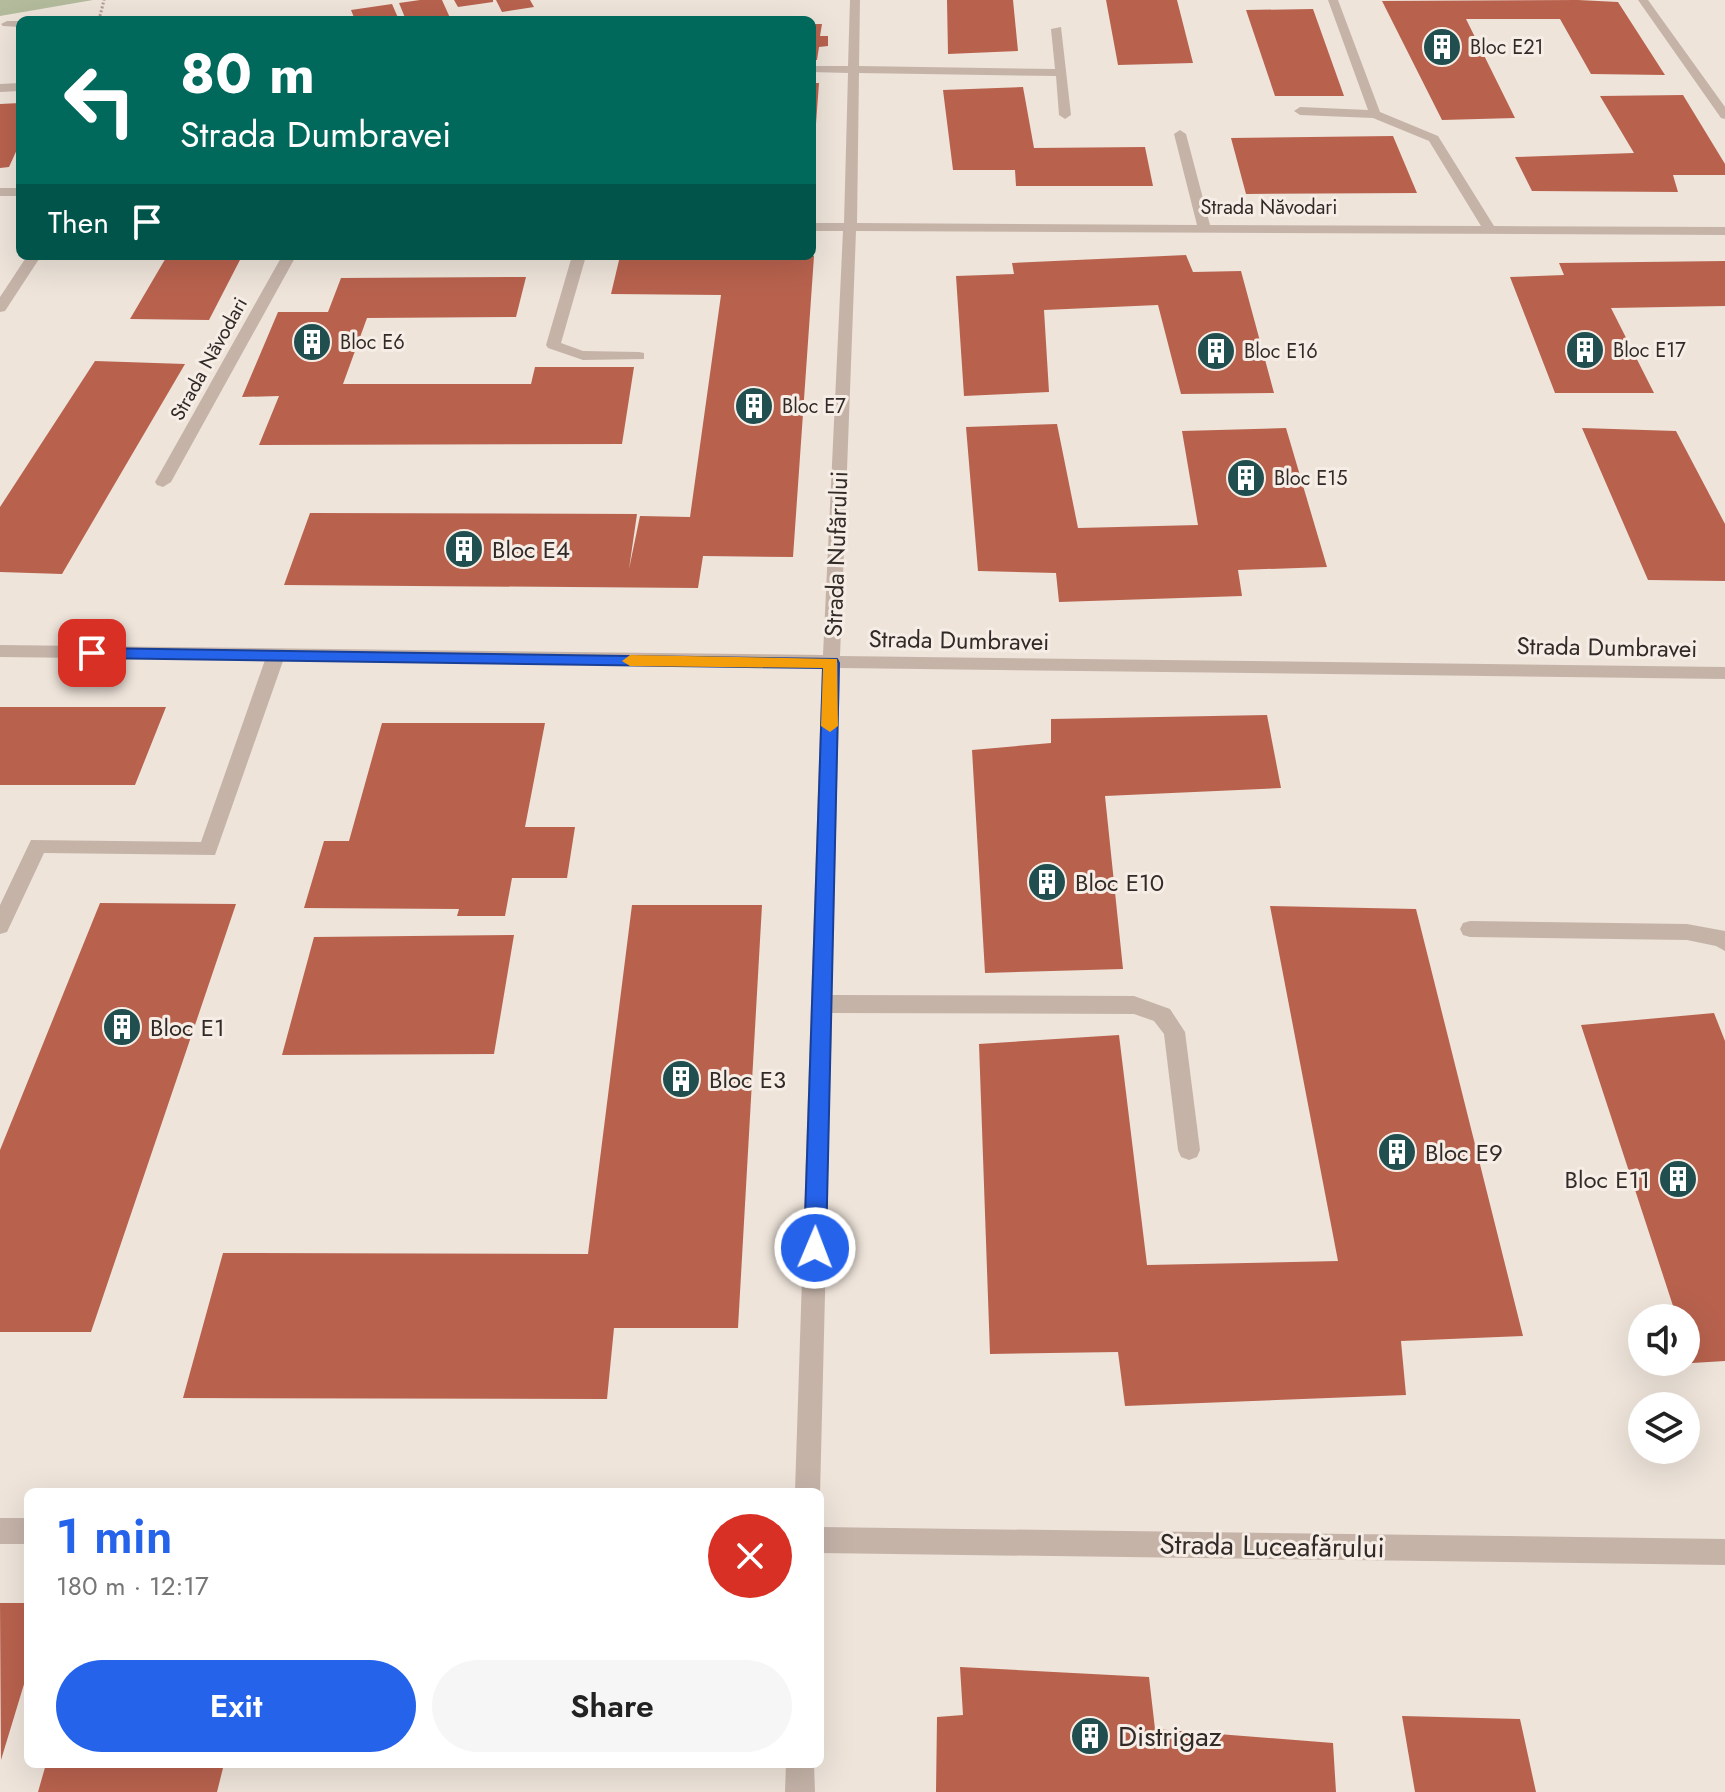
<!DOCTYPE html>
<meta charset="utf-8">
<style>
:root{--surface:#fff;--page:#f6f6f6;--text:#222;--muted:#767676;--accent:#2563eb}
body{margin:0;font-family:Jost,sans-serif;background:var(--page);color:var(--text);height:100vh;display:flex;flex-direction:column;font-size:30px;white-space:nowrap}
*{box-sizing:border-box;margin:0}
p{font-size:26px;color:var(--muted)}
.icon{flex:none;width:44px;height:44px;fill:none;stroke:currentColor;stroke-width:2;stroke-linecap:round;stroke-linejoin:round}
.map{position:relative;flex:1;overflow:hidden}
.sheet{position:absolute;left:24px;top:1488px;width:800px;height:280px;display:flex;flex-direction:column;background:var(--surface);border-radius:12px;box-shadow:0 8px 32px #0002}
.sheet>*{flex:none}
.top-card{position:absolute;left:16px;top:16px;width:800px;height:244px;border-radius:12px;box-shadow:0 8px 32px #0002;background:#00695c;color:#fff;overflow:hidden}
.tools{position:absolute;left:1628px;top:1304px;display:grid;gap:16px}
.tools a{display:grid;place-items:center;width:72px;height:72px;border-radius:50%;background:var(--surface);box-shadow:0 8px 32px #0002;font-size:40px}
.pin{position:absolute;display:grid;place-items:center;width:68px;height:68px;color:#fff;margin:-34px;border-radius:16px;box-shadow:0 4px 12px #0006}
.me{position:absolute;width:88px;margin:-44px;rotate:1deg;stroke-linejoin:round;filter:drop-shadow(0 0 6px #0008)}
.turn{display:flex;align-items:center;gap:28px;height:168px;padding:0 32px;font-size:36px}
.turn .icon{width:104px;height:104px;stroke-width:2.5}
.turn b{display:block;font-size:56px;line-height:68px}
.then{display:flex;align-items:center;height:76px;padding:0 32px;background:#0003;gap:16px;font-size:30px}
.round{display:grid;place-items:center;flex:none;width:84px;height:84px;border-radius:42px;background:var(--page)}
.summary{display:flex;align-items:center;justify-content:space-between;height:136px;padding:0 32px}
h1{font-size:48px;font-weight:600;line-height:60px;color:var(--accent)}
.primary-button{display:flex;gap:16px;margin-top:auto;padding:16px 32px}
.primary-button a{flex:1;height:92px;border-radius:48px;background:var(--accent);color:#fff;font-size:32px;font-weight:600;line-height:92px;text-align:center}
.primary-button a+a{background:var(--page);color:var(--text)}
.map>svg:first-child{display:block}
</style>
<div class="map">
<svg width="1725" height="1792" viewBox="0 0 1725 1792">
<rect width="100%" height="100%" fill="#eee4da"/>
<path fill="#b3bb9c" d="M0,0H93L0,16Z"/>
<path fill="#b8624e" d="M420,0H442L451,20H406L399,3Z
M454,0H493V2L458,7Z
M496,0H530L534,7L502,12Z
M947,0H1013L1018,51L948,54Z
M1106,0H1177L1193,63L1118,65Z
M1578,0L1618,2L1665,75L1591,74L1560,19H1466L1515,118L1442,120L1382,1Z
M392,4L399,20H355L351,10Z
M1313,9L1344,96H1275L1246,10Z
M812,24H822L820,36H828V46L819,47L817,60H812Z
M812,83H819L814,151H812Z
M1023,87L1034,148L1145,147L1153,186H1016L1015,170H953L943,90Z
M1683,95L1725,164V175H1673L1678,192L1532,191L1515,157L1634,153L1600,96Z
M20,103V143L9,167L0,168V104Z
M1393,136L1417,193L1246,194L1231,138Z
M1186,255L1193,272L1241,271L1274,393L1181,394L1158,305L1044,310L1049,392L964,396L956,276L1014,274L1012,263Z
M167,256H242L209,320L130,319Z
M620,256H814L793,557L703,556L698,588L284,585L310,513L637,514L629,569L640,516L690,517L721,295L611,294Z
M1725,261V306L1611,308L1654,393H1555L1510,277L1564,275L1559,263Z
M526,277L516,317L367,318L343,384H531L535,367H634L622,444L259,445L279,396L242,397L278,312H328L341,278Z
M95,361L185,364L62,574L0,572V507Z
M1057,424L1078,528L1198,525L1182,431L1286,428L1327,567L1238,570L1242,596L1059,602L1056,573L978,571L966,427Z
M1582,428L1676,431L1725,524V581L1648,580Z
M0,707H166L135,785H0Z
M1267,715L1281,788L1105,796L1123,969L985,973L972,750L1051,743V719Z
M382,723H545L525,827H575L567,878H512L505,916H457L459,909L304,908L324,841H349Z
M100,903L236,904L91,1332H0V1150Z
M632,905H762L738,1328H614L607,1399L183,1398L223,1253L588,1254Z
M1270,906L1416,909L1523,1336L1401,1341L1406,1395L1125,1406L1118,1352L990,1354L979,1044L1119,1035L1147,1265L1338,1261Z
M514,935L494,1054L282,1055L314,937Z
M1714,1013L1725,1041V1361L1692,1363L1686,1346V1318H1677L1581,1025Z
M0,1603H28V1671L1,1760Z
M960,1667L1149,1677L1155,1729L1333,1743L1336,1792H936L937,1717L963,1715Z
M1402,1716L1520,1719L1536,1792H1415Z
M46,1764H224L217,1792H38Z"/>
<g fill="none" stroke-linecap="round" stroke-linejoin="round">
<path stroke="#b09d92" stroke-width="3" stroke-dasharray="2 2" stroke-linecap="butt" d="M99,20L104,0"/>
<path fill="#c5b3a8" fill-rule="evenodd" d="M850,0H860L859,66L1055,69L1051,29L1061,27L1071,115L1065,119L1059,115L1056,76L859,73L857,223L1197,225L1174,134L1180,130L1186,134L1210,225L1481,226L1429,141L1373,118L1300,115L1294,111L1300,107L1368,110L1328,0H1338L1380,112L1438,136L1494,226L1725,227V235L856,231L840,656L1725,667V679L840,668L832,995L1134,996L1170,1009L1185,1032L1200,1150L1197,1157L1189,1160L1181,1157L1178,1150L1164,1034L1154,1021L1134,1014L832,1013L820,1495V1492H795L822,668L283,661L215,855L44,853L7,932L0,934V905L31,840L201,842L265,660L0,657V645L823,655L843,231H812V223H844L848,73L812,72V66H848Z
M1638,0H1648L1725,107V119L1721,118Z
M7,21H20V27L3,26L1,24Z
M20,83V91L0,92V84Z
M0,188H20V196H0Z
M27,256H41L5,311L0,312V297Z
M282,256H296L171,482L163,487L157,485L155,482Z
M572,256H586L561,343L583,351L639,352L644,353V359L583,360L548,348L546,345Z
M1470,921L1687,924L1725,931V951L1716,946L1687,940L1470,937L1463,935L1460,929L1463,923Z
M0,1518H28V1544H0Z
M820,1527L1725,1539V1565L820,1553Z
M786,1764H814L815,1792H785Z"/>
</g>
<path fill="#2563eb" stroke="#184099" stroke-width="2" d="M92,648L837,659L839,663L826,1248L823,1255L815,1258L807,1255L804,1248L823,668L92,658L84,653Z"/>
<path fill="#f59e0b" d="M630,655L837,659L838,726L830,732L821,726L823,668L630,666L622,661Z"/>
<defs>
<symbol id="building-disc" viewBox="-11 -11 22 22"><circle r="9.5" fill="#214f4f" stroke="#f6eee6"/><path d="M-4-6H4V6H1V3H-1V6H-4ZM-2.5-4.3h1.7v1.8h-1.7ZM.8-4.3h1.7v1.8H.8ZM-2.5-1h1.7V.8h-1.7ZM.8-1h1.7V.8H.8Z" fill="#fff"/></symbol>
</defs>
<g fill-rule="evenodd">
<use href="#building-disc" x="1420" y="25" width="44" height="44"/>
<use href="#building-disc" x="290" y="320" width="44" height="44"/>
<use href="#building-disc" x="1563" y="328" width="44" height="44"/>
<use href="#building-disc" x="1194" y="329" width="44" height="44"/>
<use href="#building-disc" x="732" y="384" width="44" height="44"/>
<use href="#building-disc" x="1224" y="456" width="44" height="44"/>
<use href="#building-disc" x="442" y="527" width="44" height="44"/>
<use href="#building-disc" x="1025" y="860" width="44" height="44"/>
<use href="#building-disc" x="100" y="1005" width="44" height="44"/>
<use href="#building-disc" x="659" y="1057" width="44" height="44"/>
<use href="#building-disc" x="1375" y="1130" width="44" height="44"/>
<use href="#building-disc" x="1656" y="1157" width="44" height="44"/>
<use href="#building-disc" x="1068" y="1714" width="44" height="44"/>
</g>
<g text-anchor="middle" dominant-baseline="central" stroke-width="6" stroke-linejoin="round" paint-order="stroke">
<g font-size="20" fill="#322a27" stroke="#f6eee6" text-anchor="start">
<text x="1470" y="47">Bloc E21</text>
<text x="340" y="342">Bloc E6</text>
<text x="1613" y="350">Bloc E17</text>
<text x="1244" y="351">Bloc E16</text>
<text x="782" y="406">Bloc E7</text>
<text x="1274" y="478">Bloc E15</text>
</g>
<g font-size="20" fill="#322a27" stroke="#f6eee6">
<text x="1269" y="207">Strada Năvodari</text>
<text transform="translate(209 359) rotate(-61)">Strada Năvodari</text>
</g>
<g font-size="24" fill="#322a27" stroke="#f6eee6" text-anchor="start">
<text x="492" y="549">Bloc E4</text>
<text x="1075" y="882">Bloc E10</text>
<text x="150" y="1027">Bloc E1</text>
<text x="709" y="1079">Bloc E3</text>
<text x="1425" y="1152">Bloc E9</text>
<text x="1650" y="1179" text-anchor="end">Bloc E11</text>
</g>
<g font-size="24" fill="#322a27" stroke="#f6eee6">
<text transform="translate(836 554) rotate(-88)">Strada Nufărului</text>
<text transform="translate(959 640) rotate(1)">Strada Dumbravei</text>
<text transform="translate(1607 647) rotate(1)">Strada Dumbravei</text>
</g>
<g font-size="28" fill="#322a27" stroke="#f6eee6">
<text transform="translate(1272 1546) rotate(1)">Strada Luceafărului</text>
</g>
<g font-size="28" fill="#322a27" stroke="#f6eee6" text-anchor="start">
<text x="1118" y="1736">Distrigaz</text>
</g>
</g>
</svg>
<div class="tools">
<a><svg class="icon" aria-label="sound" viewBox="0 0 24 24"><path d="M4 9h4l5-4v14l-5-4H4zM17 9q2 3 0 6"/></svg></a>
<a><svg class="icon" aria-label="layers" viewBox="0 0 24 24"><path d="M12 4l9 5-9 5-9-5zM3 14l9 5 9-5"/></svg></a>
</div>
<div class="pin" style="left:92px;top:653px;background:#d93025"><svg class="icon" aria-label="arrive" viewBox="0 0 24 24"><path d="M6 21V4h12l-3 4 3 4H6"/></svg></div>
<svg class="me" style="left:815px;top:1248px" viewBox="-20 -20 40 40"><circle r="17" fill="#2563eb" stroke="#fff" stroke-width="3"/><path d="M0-11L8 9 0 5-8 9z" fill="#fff"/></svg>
<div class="top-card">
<div class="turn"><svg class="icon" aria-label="left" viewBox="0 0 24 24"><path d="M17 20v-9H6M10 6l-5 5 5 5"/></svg><div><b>80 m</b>Strada Dumbravei</div></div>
<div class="then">Then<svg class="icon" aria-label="arrive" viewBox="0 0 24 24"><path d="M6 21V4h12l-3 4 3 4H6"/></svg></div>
</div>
<section class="sheet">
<div class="summary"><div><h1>1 min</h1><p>180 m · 12:17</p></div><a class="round" style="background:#d93025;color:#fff"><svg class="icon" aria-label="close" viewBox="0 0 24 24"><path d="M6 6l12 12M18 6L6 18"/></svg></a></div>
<div class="primary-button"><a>Exit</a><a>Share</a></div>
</section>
</div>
